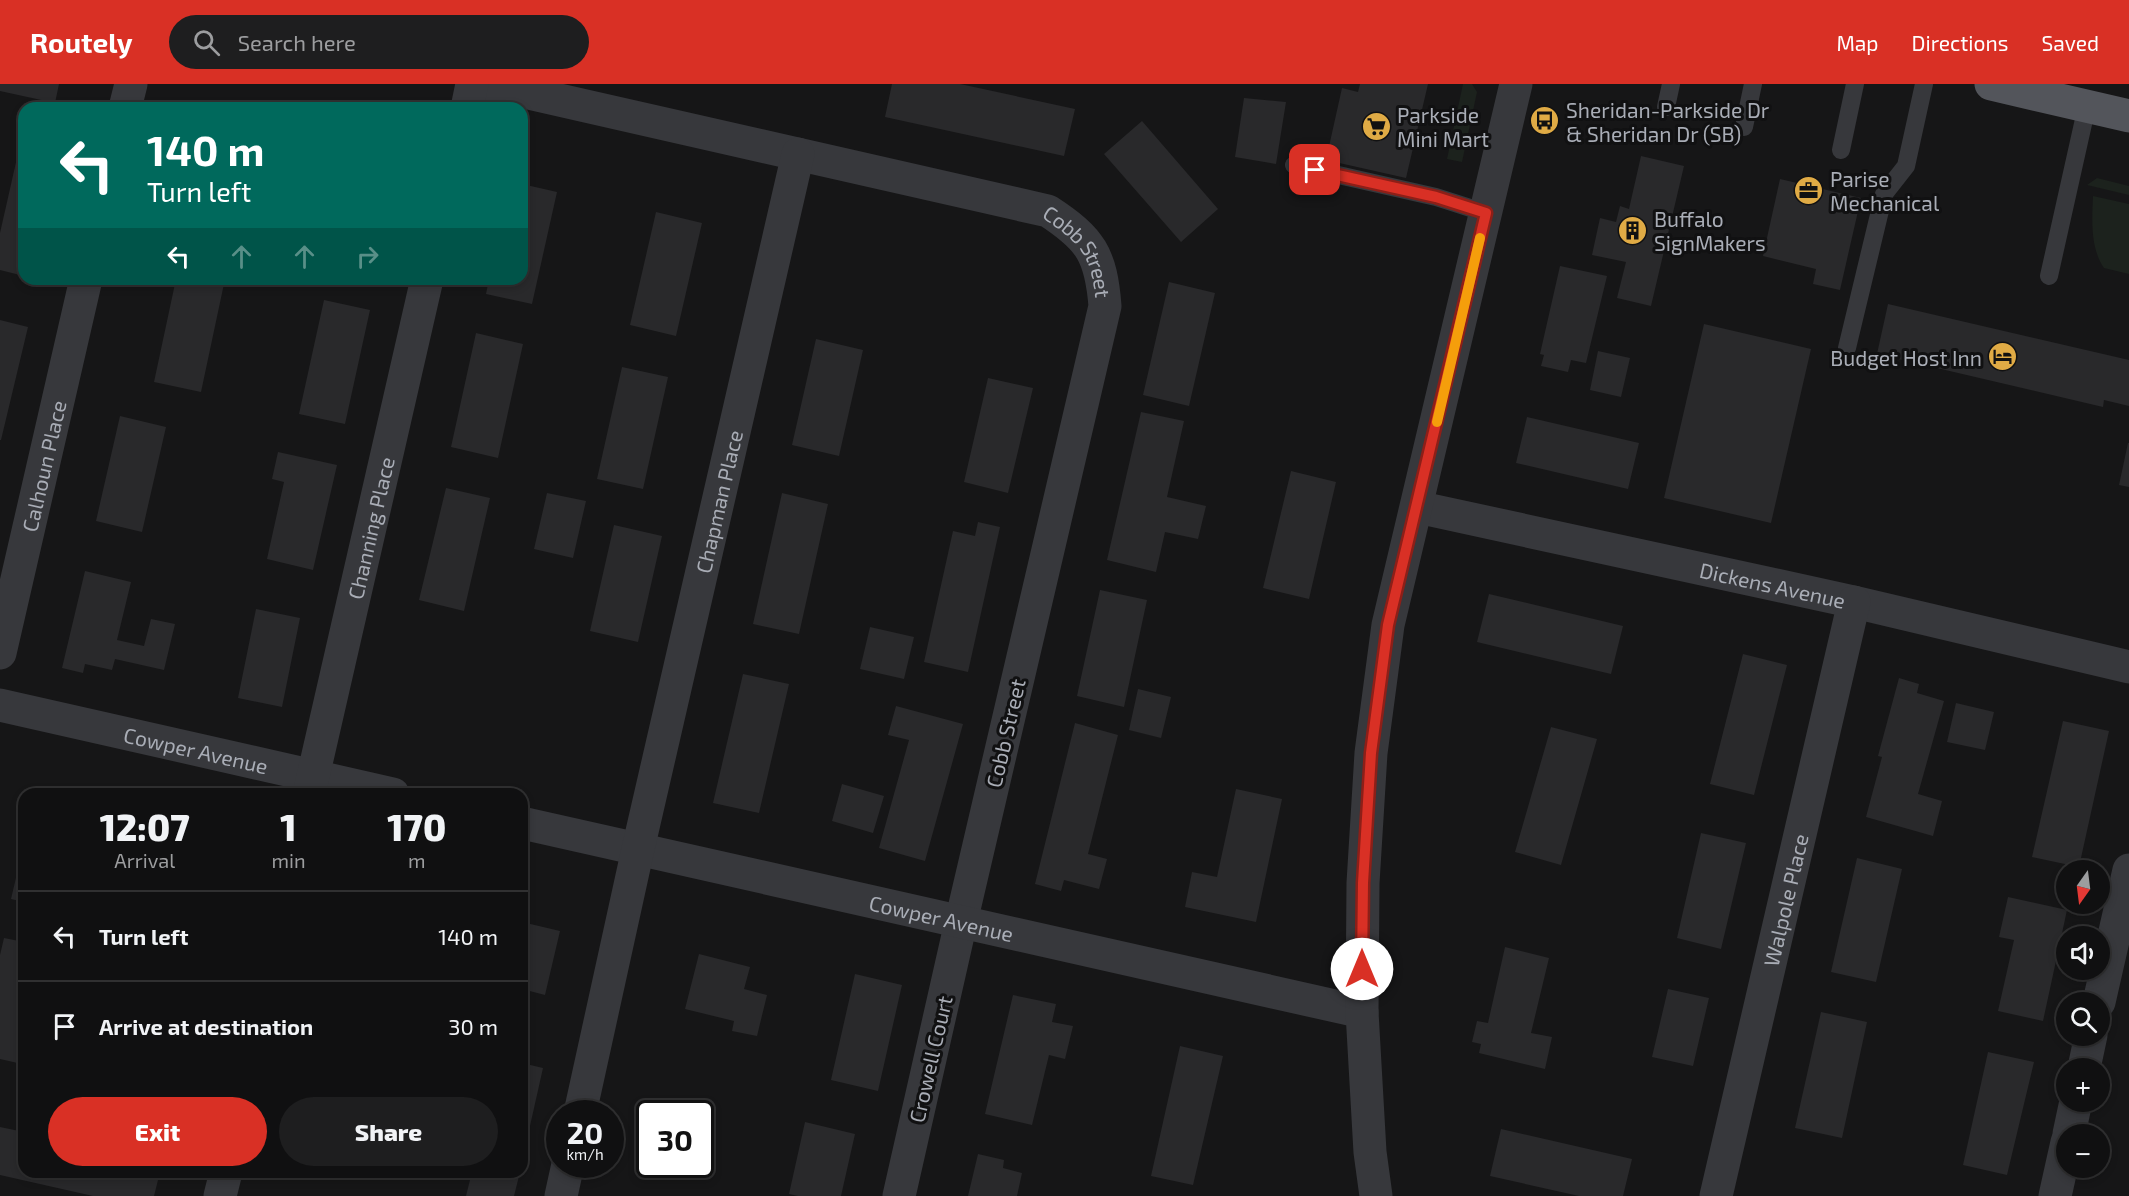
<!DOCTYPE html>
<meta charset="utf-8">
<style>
:root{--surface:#101011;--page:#1e1e1f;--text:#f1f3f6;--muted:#9c9d9f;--line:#303031;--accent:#d93025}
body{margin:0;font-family:"Exo 2",sans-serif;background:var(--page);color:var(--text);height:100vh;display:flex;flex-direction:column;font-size:22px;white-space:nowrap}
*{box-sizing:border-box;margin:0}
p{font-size:20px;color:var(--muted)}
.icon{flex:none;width:33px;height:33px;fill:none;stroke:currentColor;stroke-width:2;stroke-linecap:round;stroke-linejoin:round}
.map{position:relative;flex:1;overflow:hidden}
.panel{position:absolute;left:18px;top:704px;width:510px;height:390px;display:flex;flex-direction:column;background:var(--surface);border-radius:18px;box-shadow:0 3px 9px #0003,0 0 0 2px var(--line)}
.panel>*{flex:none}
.banner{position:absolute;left:18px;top:18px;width:510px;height:183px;border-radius:18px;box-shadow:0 3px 9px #0003,0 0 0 2px var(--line);background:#00695c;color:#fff;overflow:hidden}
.needle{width:39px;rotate:194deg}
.tools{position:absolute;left:2056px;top:776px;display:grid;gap:12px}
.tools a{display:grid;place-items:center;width:54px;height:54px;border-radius:50%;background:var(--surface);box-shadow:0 3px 9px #0003,0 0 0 2px var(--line);font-size:30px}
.speed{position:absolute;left:546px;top:1016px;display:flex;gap:12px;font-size:30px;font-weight:700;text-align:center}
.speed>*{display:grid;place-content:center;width:78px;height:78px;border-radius:50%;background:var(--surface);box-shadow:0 3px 9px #0003,0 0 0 2px var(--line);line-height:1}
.speed small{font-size:15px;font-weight:400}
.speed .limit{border:3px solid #111;border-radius:9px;background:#fff;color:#111}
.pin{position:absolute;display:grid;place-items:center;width:51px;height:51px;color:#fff;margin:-26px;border-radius:12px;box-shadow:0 3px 9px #0006}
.me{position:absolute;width:66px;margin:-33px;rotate:0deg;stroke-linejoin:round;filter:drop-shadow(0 0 4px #0008)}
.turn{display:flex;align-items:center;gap:21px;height:126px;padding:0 30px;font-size:27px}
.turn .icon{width:78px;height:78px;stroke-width:2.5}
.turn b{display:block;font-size:42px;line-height:51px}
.lanes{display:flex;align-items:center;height:57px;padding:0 30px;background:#0003;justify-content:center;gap:30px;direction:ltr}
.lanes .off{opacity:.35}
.eta{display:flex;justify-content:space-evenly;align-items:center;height:102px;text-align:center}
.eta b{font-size:36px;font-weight:800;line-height:42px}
.button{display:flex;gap:12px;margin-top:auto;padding:12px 30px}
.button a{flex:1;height:69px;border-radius:36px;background:var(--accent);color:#fff;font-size:24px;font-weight:800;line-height:69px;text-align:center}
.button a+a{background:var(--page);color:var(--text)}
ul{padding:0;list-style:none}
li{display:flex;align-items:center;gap:18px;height:90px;padding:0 30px;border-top:2px solid var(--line)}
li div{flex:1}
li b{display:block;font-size:22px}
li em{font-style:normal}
header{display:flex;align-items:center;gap:36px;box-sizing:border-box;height:84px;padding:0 30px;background:var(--accent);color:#fff}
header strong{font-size:28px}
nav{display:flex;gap:33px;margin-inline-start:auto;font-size:21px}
.search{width:420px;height:54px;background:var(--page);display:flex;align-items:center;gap:15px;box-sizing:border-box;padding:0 21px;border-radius:33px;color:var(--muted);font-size:22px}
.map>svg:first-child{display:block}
</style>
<header>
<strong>Routely</strong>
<div class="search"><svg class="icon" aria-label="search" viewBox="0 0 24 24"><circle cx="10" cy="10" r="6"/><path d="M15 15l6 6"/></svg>Search here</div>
<nav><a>Map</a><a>Directions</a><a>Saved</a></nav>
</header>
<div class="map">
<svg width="2129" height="1112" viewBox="0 0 2129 1112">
<rect width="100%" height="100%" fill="#161617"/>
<path fill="#1c221d" d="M1463,0H1472L1477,8L1462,78L1447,75Z
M2097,94L2129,102V111L2087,101Z
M2093,112L2129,120V190L2104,184C2090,164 2092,135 2093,112Z"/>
<path fill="#29292b" d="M0,0H59L55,19L0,7Z
M892,0H960L1075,25L1064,72L885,33Z
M1360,0H1428L1406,94L1326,76L1342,4L1358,8Z
M1244,14L1286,18L1276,80L1235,73Z
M1142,37L1218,125L1181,158L1104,70Z
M1545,37L1552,39L1549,51L1542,49Z
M19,65L24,66V192L0,186V149Z
M1641,72L1684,82L1651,222L1617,214L1626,178L1592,171L1600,134L1616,138L1620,122L1629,125Z
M1780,95L1861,114L1840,206L1813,200L1816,185L1763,172Z
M522,100L557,108L532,220L486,210L489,195H522Z
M656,128L702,139L676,252L630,241Z
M1560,182L1607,192L1586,279L1571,276L1568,288L1541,282L1544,271L1540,270Z
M176,195H225L201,308L154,298Z
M1169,198L1215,209L1189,322L1143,311Z
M324,216L370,226L345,340L299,330Z
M1888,220L2129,276V322L2104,316L2103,323L1877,270Z
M0,236L28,243L1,356H0Z
M1704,240L1811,265L1771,439L1664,414Z
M476,249L523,260L498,374L451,363Z
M816,255L863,266L839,372L792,361Z
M1598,267L1630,274L1621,313L1590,306Z
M622,283L668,293L643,405L597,395Z
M988,294L1033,304L1008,409L964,398Z
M1141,328L1184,337L1167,413L1206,422L1198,455L1165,448L1156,488L1107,476Z
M120,332L166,343L142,448L96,437Z
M1527,333L1639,359L1628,405L1516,379Z
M2128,359H2129V403L2119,401Z
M278,368L337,381L313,486L267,475L284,398L272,395Z
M1291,387L1336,398L1309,515L1263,504Z
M446,404L490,414L464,527L419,516Z
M547,409L586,417L573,474L534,465Z
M782,409L828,420L799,550L753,540Z
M978,438L1000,443L968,588L924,578L953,447L975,452Z
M614,441L662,452L638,558L590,547Z
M85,487L131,498L117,556L144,562L151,535L175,540L164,586L115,575L112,586L85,580L83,589L62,584Z
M1100,506L1147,516L1124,623L1077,612Z
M1489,510L1623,542L1611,590L1477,558Z
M256,525L300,534L282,623L238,614Z
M870,543L914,553L904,595L860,585Z
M1743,570L1787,581L1754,711L1710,700Z
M743,590L789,600L759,729L713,719Z
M1899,594L1919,600L1917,609L1944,617L1918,710L1942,717L1933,752L1866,733L1882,673L1878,672Z
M1138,605L1171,613L1161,654L1129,646Z
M1956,619L1994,628L1985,666L1947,658Z
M896,622L963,640L925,777L879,764L909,656L888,651Z
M2063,637L2109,647L2079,783L2032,773Z
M1075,639L1118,651L1088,770L1107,775L1099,805L1064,796L1061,807L1035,800Z
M1551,643L1597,655L1561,781L1515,768Z
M842,700L884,712L873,749L832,737Z
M1236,705L1282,715L1256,838L1185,823L1192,788L1217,793Z
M1701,749L1746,759L1721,865L1677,854Z
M23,764H24V818L11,815Z
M1857,774L1902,785L1876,898L1831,888Z
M2008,813L2067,826L2043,937L1998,927L2014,856L1999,853Z
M522,838L560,847L545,911L522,905Z
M4,854L24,858V972L22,980L0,975V871Z
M1505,863L1549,874L1531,949L1552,953L1545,985L1479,969L1481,960L1472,958L1477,937L1488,939Z
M699,870L750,883L744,905L767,911L757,952L732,947L734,937L685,925Z
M855,890L902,901L878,1007L831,996Z
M1668,905L1709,914L1693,982L1652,973Z
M1013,911L1056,920L1052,938L1073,942L1065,975L1049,971L1032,1041L985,1030Z
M1821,928L1867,938L1842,1054L1795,1044Z
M1180,962L1223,972L1193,1101L1151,1092Z
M1988,968L2034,978L2007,1091L1963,1081Z
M522,979L543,984L523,1073H522Z
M805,1038L855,1050L841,1112H798L789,1110Z
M0,1043L24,1048V1088H160L154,1112H93L0,1091Z
M1501,1045L1632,1075L1623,1112H1579L1490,1092Z
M978,1070L1004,1076L1003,1084L1022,1089L1017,1112H968Z
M472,1088H520L514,1112H466Z"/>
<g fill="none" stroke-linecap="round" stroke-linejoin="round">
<path stroke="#37383c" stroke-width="18" d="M1666,23L1671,0
M1744,43L1753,0
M1841,66L1855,0
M1294,81L1436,113L1486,129
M2049,192L2087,22
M1847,264L1884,110L1906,82L1924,0"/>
<g stroke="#37383c" stroke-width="33">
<path id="s1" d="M489,0L1048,127C1091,155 1101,171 1105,222L961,838L899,1112"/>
<path d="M125,24L131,0"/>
<path d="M467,24L472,0"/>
<path id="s2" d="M1417,423L1854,518L2129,583"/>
<path id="s3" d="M0,569L86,195"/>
<path id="s4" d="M0,621L393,710"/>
<path id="s5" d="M309,710L427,195"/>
<path id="s6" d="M522,739L1362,928"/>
<path d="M2099,918L2129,786"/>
<path d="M2084,984L2091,951"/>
<path id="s7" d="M580,1029L638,765L798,70"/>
<path d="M2069,1050L2076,1017"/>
<path d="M220,1112L226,1088"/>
<path d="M561,1112L568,1080"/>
<path d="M1376,1112L1370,1068L1362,928L1363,799L1371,669L1388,541L1516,0"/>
<path id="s8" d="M1716,1112L1854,518"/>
<path d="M2055,1112L2067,1058"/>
</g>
<path stroke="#53555b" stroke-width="33" d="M1991,0L2129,32"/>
</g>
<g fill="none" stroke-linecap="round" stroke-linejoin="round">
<defs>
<path id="route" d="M1315,86L1436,113L1486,129L1388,541L1371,669L1363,799L1362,885"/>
</defs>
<use href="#route" stroke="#8d1f18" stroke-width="15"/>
<use href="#route" stroke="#d93025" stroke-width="10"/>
<path stroke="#f59e0b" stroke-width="10" d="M1437,338L1480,154"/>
</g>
<defs>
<symbol id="bus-disc" viewBox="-11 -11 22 22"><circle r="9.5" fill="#e0ab45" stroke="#111112"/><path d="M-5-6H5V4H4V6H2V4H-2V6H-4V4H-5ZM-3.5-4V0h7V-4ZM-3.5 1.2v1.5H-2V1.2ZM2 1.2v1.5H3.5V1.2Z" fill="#111"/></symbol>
<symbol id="supermarket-disc" viewBox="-11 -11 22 22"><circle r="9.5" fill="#e0ab45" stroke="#111112"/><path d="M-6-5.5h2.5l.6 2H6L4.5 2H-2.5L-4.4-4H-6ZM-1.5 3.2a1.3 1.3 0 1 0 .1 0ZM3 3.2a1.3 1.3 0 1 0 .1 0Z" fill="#111"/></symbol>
<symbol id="office-disc" viewBox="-11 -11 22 22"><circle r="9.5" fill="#e0ab45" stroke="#111112"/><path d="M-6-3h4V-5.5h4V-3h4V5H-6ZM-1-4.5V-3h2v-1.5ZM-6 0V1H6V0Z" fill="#111"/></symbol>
<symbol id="building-disc" viewBox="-11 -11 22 22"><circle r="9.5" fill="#e0ab45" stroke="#111112"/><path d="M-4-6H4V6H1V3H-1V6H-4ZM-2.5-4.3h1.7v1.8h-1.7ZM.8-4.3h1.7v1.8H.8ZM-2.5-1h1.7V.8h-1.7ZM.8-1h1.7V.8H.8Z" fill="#111"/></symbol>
<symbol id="hotel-disc" viewBox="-11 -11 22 22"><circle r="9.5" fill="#e0ab45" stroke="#111112"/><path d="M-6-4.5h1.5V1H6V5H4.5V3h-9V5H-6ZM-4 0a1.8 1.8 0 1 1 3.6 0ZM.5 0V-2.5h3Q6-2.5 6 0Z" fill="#111"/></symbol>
</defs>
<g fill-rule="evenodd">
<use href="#bus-disc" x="1528" y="20" width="33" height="33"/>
<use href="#supermarket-disc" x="1360" y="26" width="33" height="33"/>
<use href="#office-disc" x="1792" y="90" width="33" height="33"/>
<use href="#building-disc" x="1616" y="130" width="33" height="33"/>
<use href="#hotel-disc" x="1986" y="256" width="33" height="33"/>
</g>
<g text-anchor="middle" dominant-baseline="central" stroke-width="6" stroke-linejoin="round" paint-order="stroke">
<g font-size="21" fill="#a9adb6" stroke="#111112" text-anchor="start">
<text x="1566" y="25">Sheridan-Parkside Dr<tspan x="1566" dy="24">&amp; Sheridan Dr (SB)</tspan></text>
<text x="1397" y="30">Parkside<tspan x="1397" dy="24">Mini Mart</tspan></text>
<text x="1830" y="94">Parise<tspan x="1830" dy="24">Mechanical</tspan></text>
<text x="1654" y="134">Buffalo<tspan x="1654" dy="24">SignMakers</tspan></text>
<text x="1982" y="273" text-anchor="end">Budget Host Inn</text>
</g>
<g font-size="21" fill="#a9adb6" stroke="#111112">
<text stroke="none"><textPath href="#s1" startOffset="626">Cobb Street</textPath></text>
<text stroke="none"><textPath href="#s3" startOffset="192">Calhoun Place</textPath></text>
<text stroke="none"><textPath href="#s7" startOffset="627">Chapman Place</textPath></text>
<text stroke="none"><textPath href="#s5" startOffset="273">Channing Place</textPath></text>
<text stroke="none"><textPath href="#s2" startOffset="364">Dickens Avenue</textPath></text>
<text transform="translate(1005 649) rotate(-77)">Cobb Street</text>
<text stroke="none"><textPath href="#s4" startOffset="201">Cowper Avenue</textPath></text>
<text stroke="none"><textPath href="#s8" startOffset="304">Walpole Place</textPath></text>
<text stroke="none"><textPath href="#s6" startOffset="430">Cowper Avenue</textPath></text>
<text transform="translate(930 975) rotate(-77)">Crowell Court</text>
</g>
</g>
</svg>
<div class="tools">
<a><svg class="needle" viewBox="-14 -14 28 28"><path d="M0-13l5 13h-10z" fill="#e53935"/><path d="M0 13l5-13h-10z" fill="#9c9d9f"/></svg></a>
<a><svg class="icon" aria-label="sound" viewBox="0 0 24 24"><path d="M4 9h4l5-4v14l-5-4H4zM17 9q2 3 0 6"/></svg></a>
<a><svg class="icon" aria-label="search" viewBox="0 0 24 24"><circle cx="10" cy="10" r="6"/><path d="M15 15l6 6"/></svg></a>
<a>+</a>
<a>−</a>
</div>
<div class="speed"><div>20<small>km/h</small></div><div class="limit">30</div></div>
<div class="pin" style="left:1315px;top:86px;background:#d93025"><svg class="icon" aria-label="arrive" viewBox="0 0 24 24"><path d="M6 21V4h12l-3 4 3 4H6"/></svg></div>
<svg class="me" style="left:1362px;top:885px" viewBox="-20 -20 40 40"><circle r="19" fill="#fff"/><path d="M0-13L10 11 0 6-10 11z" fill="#d93025"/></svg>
<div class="banner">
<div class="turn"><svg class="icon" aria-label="left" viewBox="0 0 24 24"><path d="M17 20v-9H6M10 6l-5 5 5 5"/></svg><div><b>140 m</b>Turn left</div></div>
<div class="lanes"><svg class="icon" aria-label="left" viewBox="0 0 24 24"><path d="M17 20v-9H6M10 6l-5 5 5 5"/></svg><svg class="icon off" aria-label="ahead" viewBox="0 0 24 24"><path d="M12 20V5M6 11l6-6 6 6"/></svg><svg class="icon off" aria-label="ahead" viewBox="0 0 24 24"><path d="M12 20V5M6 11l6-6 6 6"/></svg><svg class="icon off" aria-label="right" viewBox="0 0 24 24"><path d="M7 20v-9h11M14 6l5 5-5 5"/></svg></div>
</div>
<section class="panel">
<div class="eta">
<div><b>12:07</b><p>Arrival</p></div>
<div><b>1</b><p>min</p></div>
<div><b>170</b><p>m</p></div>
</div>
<ul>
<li><svg class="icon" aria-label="left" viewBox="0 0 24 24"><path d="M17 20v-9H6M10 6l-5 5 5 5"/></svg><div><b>Turn left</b></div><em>140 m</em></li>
<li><svg class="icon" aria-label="arrive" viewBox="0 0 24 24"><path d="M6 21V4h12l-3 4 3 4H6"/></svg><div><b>Arrive at destination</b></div><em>30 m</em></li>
</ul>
<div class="button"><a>Exit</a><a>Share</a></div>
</section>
</div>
